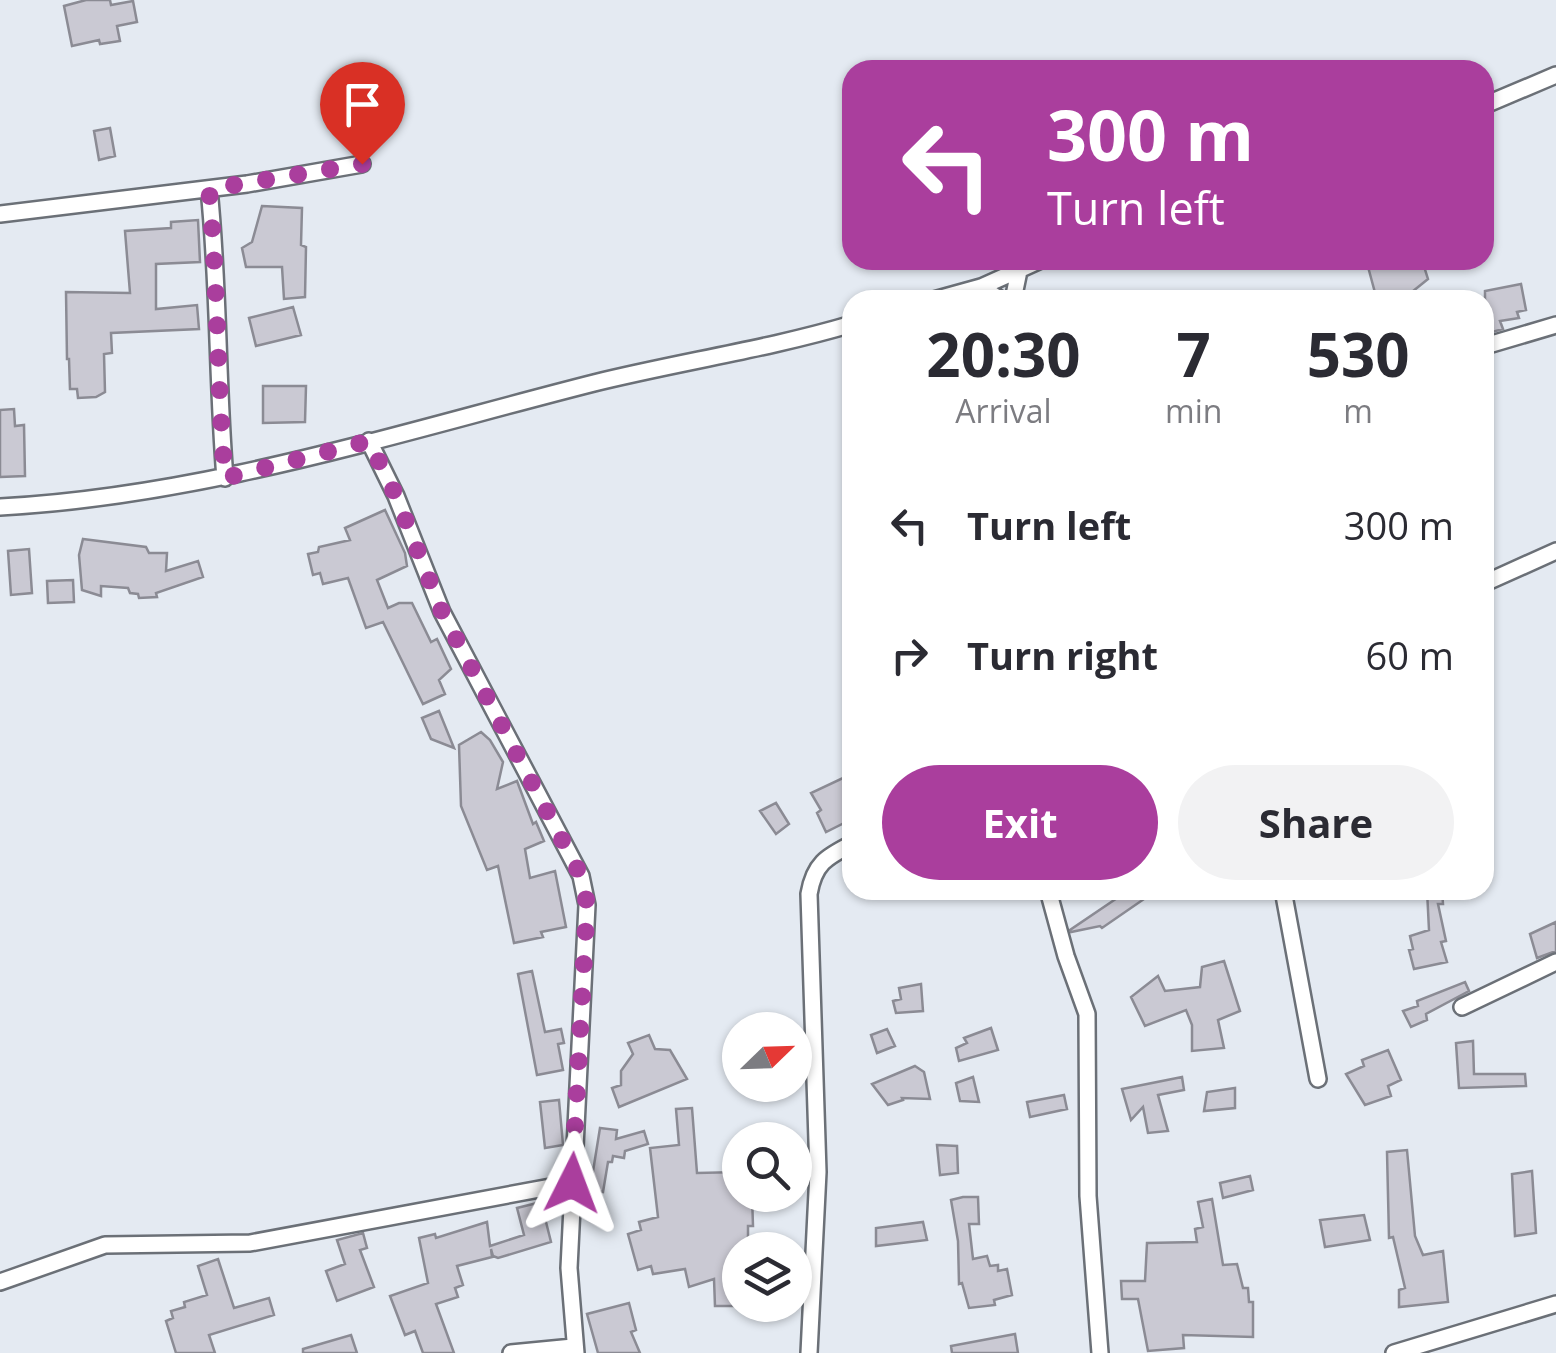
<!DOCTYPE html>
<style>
:root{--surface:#fff;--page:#f2f2f3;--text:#2b2b33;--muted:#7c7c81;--accent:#aa3e9d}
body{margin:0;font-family:"Open Sans",sans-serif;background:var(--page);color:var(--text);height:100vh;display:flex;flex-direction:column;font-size:38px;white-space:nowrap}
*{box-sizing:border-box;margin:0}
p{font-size:32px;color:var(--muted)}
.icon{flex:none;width:55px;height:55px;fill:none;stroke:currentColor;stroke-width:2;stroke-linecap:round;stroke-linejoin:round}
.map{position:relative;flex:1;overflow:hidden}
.panel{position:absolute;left:842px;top:290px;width:652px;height:610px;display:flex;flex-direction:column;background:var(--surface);border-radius:30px;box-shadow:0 2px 8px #0004}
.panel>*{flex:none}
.top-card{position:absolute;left:842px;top:60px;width:652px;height:210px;border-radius:30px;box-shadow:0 2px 8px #0004;background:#aa3e9d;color:#fff;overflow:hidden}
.needle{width:65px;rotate:67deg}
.buttons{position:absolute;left:722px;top:1012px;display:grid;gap:20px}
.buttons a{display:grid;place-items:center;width:90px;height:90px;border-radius:50%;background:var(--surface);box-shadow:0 2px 8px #0004;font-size:50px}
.pin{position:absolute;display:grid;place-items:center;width:85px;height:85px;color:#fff;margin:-102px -42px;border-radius:50% 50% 50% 0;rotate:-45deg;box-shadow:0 0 10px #0007}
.pin .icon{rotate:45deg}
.me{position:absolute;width:110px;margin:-55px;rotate:3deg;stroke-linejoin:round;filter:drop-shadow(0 0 8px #0008)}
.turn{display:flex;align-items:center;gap:35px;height:210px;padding:0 40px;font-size:45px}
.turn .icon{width:130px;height:130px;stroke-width:2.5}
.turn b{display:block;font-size:70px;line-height:85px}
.eta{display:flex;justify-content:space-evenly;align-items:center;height:170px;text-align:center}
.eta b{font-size:60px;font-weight:700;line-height:70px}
.action{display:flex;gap:20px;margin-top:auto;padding:20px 40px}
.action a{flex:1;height:115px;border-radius:60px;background:var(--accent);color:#fff;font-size:40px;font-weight:700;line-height:115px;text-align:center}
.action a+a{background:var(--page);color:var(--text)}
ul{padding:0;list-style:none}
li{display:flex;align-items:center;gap:30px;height:130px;padding:0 40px}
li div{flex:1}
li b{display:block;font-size:38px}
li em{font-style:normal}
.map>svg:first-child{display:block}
</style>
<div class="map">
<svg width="1556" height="1353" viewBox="0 0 1556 1353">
<rect width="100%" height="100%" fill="#e4eaf2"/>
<path fill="#cac9d3" stroke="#8b8b94" stroke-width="2.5" d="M86,0H110L111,5L133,1L137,22L117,26L120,41L100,44L99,40L72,46L64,6Z
M110,128L115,156L99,160L94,131Z
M262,206L302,208L301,245L306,247L305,297L284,299L282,267H246L242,248L252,242Z
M198,220L200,262L156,264V309L197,305L199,329L111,333L112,353L104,354L105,392L96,397L78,398L77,389H70L69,359H67L66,292L130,293L125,231L171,228V222Z
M1380,260H1422L1428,279L1402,300H1377L1367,263Z
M1521,284L1526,310L1517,312L1519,318L1500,321L1503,329L1485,334V291Z
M293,307L301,335L256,346L249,318Z
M263,386H306L305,422L263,423Z
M14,409L15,426L24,425L25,476L0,477V410Z
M385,510L405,553L407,566L377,580L388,608L399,603H412L431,642L437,639L451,669L439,680L445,694L423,704L383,622L366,628L348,578L323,584L320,573L313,575L308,554L318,552L319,547L350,540L345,528Z
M83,539L146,547L149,553H167L166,571L198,561L203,577L156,593L157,597L139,598L138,594L130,593L128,588L101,586V596L82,590L79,555Z
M29,549L32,593L11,595L8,551Z
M73,580L74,602L48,603L47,581Z
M439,711L454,748L431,739L422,718Z
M481,732L490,740L503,762L497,789L517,781L533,824L536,822L544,841L525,849L530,878L555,871L566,927L541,932L543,937L514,943L498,866L487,870L461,806L459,745Z
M843,778L848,790L852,789V819L826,832L817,813L821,810L811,793Z
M776,803L789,824L776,834L760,811Z
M1129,890H1157L1102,928L1100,926L1071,932L1070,930Z
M1427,890H1442L1443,904H1438L1446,941L1441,942L1447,962L1414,969L1409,950L1413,949L1410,936L1429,930Z
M1556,922V951L1537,958L1530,934Z
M1224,961L1240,1011L1218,1020L1224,1048L1192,1051V1025L1186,1010L1145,1026L1131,997L1158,976L1165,991L1200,987L1202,967Z
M532,971L545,1032L561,1029L564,1043L558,1044L563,1070L537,1075L518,974Z
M1465,982L1469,991L1426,1014L1427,1020L1411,1027L1403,1011L1418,1006L1417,1001Z
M921,984L923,1011L896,1013L893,1001L901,999L899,988Z
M991,1028L998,1050L959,1061L956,1048L967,1043L964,1038Z
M887,1029L895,1046L877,1053L871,1035Z
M649,1035L655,1049L670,1050L687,1079L619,1107L612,1088L621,1085V1071L633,1054L628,1043Z
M1473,1041L1474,1074H1525L1526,1086L1459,1088L1456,1043Z
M1388,1050L1401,1080L1388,1086L1391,1096L1365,1105L1346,1074L1364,1066L1362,1060Z
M915,1066L924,1072L930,1099L902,1098L903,1100L888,1105L872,1084Z
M973,1077L979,1102L960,1101L956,1083Z
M1182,1077L1184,1090L1158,1095L1168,1131L1148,1133L1143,1107L1131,1120L1122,1089Z
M1235,1088V1108L1204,1111L1207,1092Z
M1064,1095L1067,1109L1030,1117L1027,1102Z
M559,1100L563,1145L545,1148L540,1102Z
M692,1108L697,1173L740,1172V1195H752L753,1226H748V1250H740V1306H715L714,1279L689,1287L685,1269L653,1274L651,1266L638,1270L628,1234L641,1230L639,1222L658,1217L650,1148L679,1145L676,1109Z
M600,1128L617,1130L616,1139L644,1131L648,1144L625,1151L624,1158L613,1156L612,1162H608L603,1192L590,1190Z
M937,1145L957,1146L958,1173L940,1175Z
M1407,1150L1415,1236L1423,1255L1443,1251L1448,1302L1399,1307V1290L1405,1288L1393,1237L1389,1238L1387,1152Z
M1532,1171L1536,1233L1515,1236L1512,1174Z
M1250,1176L1253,1190L1223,1198L1220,1183Z
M963,1197H978L979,1224H969L973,1259L987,1256L990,1266L998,1265V1271L1007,1269L1012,1295L994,1300L995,1305L969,1308L962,1283L959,1284L958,1241L951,1200Z
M1212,1199L1223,1265L1237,1264L1243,1288H1248L1249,1302H1253V1337L1183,1335L1184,1348L1148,1351L1138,1299H1122L1121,1281H1145L1147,1243L1197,1242L1195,1229L1203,1227L1198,1202Z
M541,1202L551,1242L498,1258L493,1256L491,1249L492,1257L457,1266L463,1285L455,1288L458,1297L436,1304L454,1353H423L415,1331L405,1335L390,1296L428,1283L419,1238L435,1234L436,1238L487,1222L490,1246L524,1235L517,1208Z
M1364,1215L1370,1240L1325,1247L1320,1220Z
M923,1222L927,1240L876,1246V1228Z
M363,1233L367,1248L360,1250L374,1287L337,1301L326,1271L345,1264L337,1240Z
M218,1259L234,1308L269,1298L274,1315L209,1335L215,1353H176L166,1321L173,1318L171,1311L185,1307L184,1302L207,1295L198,1266Z
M629,1303L636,1330L631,1332L640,1353H598L587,1314Z
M1015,1334L1018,1353H952L951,1346Z
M351,1335L357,1353H303V1349Z"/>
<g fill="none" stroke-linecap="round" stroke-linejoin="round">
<defs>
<path id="minor" d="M1485,105L1556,75
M209,189C219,285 217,382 225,478
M0,214L247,184L362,164
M981,287L1001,300
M934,300L981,287L1041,260
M1013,300L1019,271
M1485,346L1556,325
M369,441L396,496L442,612L581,876L587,905L569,1268L576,1353
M0,507C204,496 397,433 594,383C679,362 768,349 852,324
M1485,583L1556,551
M1048,890L1066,956L1087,1014L1088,1196L1100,1353
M1283,890L1318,1079
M1462,1007L1556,962
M0,1282L105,1245L250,1243L572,1183
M511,1353L573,1347
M809,1353L818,1172L809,894C814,864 826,857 852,844
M1394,1353L1556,1304"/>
</defs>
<use href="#minor" stroke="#6b7077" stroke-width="20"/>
<use href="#minor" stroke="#fff" stroke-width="15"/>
</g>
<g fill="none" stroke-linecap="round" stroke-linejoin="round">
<path stroke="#aa3e9d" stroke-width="18" stroke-dasharray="0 32.4" d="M362,164L209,189C218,285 217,382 225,478L369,441L396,496L442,612L581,876L587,904L572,1183"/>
</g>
</svg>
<div class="buttons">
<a><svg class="needle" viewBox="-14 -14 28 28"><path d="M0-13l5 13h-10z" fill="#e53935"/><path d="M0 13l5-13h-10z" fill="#7c7c81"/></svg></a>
<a><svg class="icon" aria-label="search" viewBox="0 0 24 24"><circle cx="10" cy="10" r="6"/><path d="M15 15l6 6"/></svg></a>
<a><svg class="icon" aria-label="layers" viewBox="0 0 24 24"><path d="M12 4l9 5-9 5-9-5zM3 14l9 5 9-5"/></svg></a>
</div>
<div class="pin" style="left:362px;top:164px;background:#d93025"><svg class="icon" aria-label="arrive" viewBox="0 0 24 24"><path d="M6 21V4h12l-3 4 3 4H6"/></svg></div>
<svg class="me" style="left:572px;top:1183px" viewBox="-20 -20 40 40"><path d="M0-17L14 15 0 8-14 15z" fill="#aa3e9d" stroke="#fff" stroke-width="4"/></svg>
<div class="top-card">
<div class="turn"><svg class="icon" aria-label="left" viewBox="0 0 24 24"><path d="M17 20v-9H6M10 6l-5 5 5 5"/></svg><div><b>300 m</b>Turn left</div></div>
</div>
<section class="panel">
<div class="eta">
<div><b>20:30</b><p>Arrival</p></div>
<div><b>7</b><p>min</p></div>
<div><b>530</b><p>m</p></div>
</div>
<ul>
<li><svg class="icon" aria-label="left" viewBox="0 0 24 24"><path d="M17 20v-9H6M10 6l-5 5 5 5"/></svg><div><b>Turn left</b></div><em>300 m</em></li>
<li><svg class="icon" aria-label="right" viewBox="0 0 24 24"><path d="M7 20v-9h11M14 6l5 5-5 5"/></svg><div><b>Turn right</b></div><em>60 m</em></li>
</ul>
<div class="action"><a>Exit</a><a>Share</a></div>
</section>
</div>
